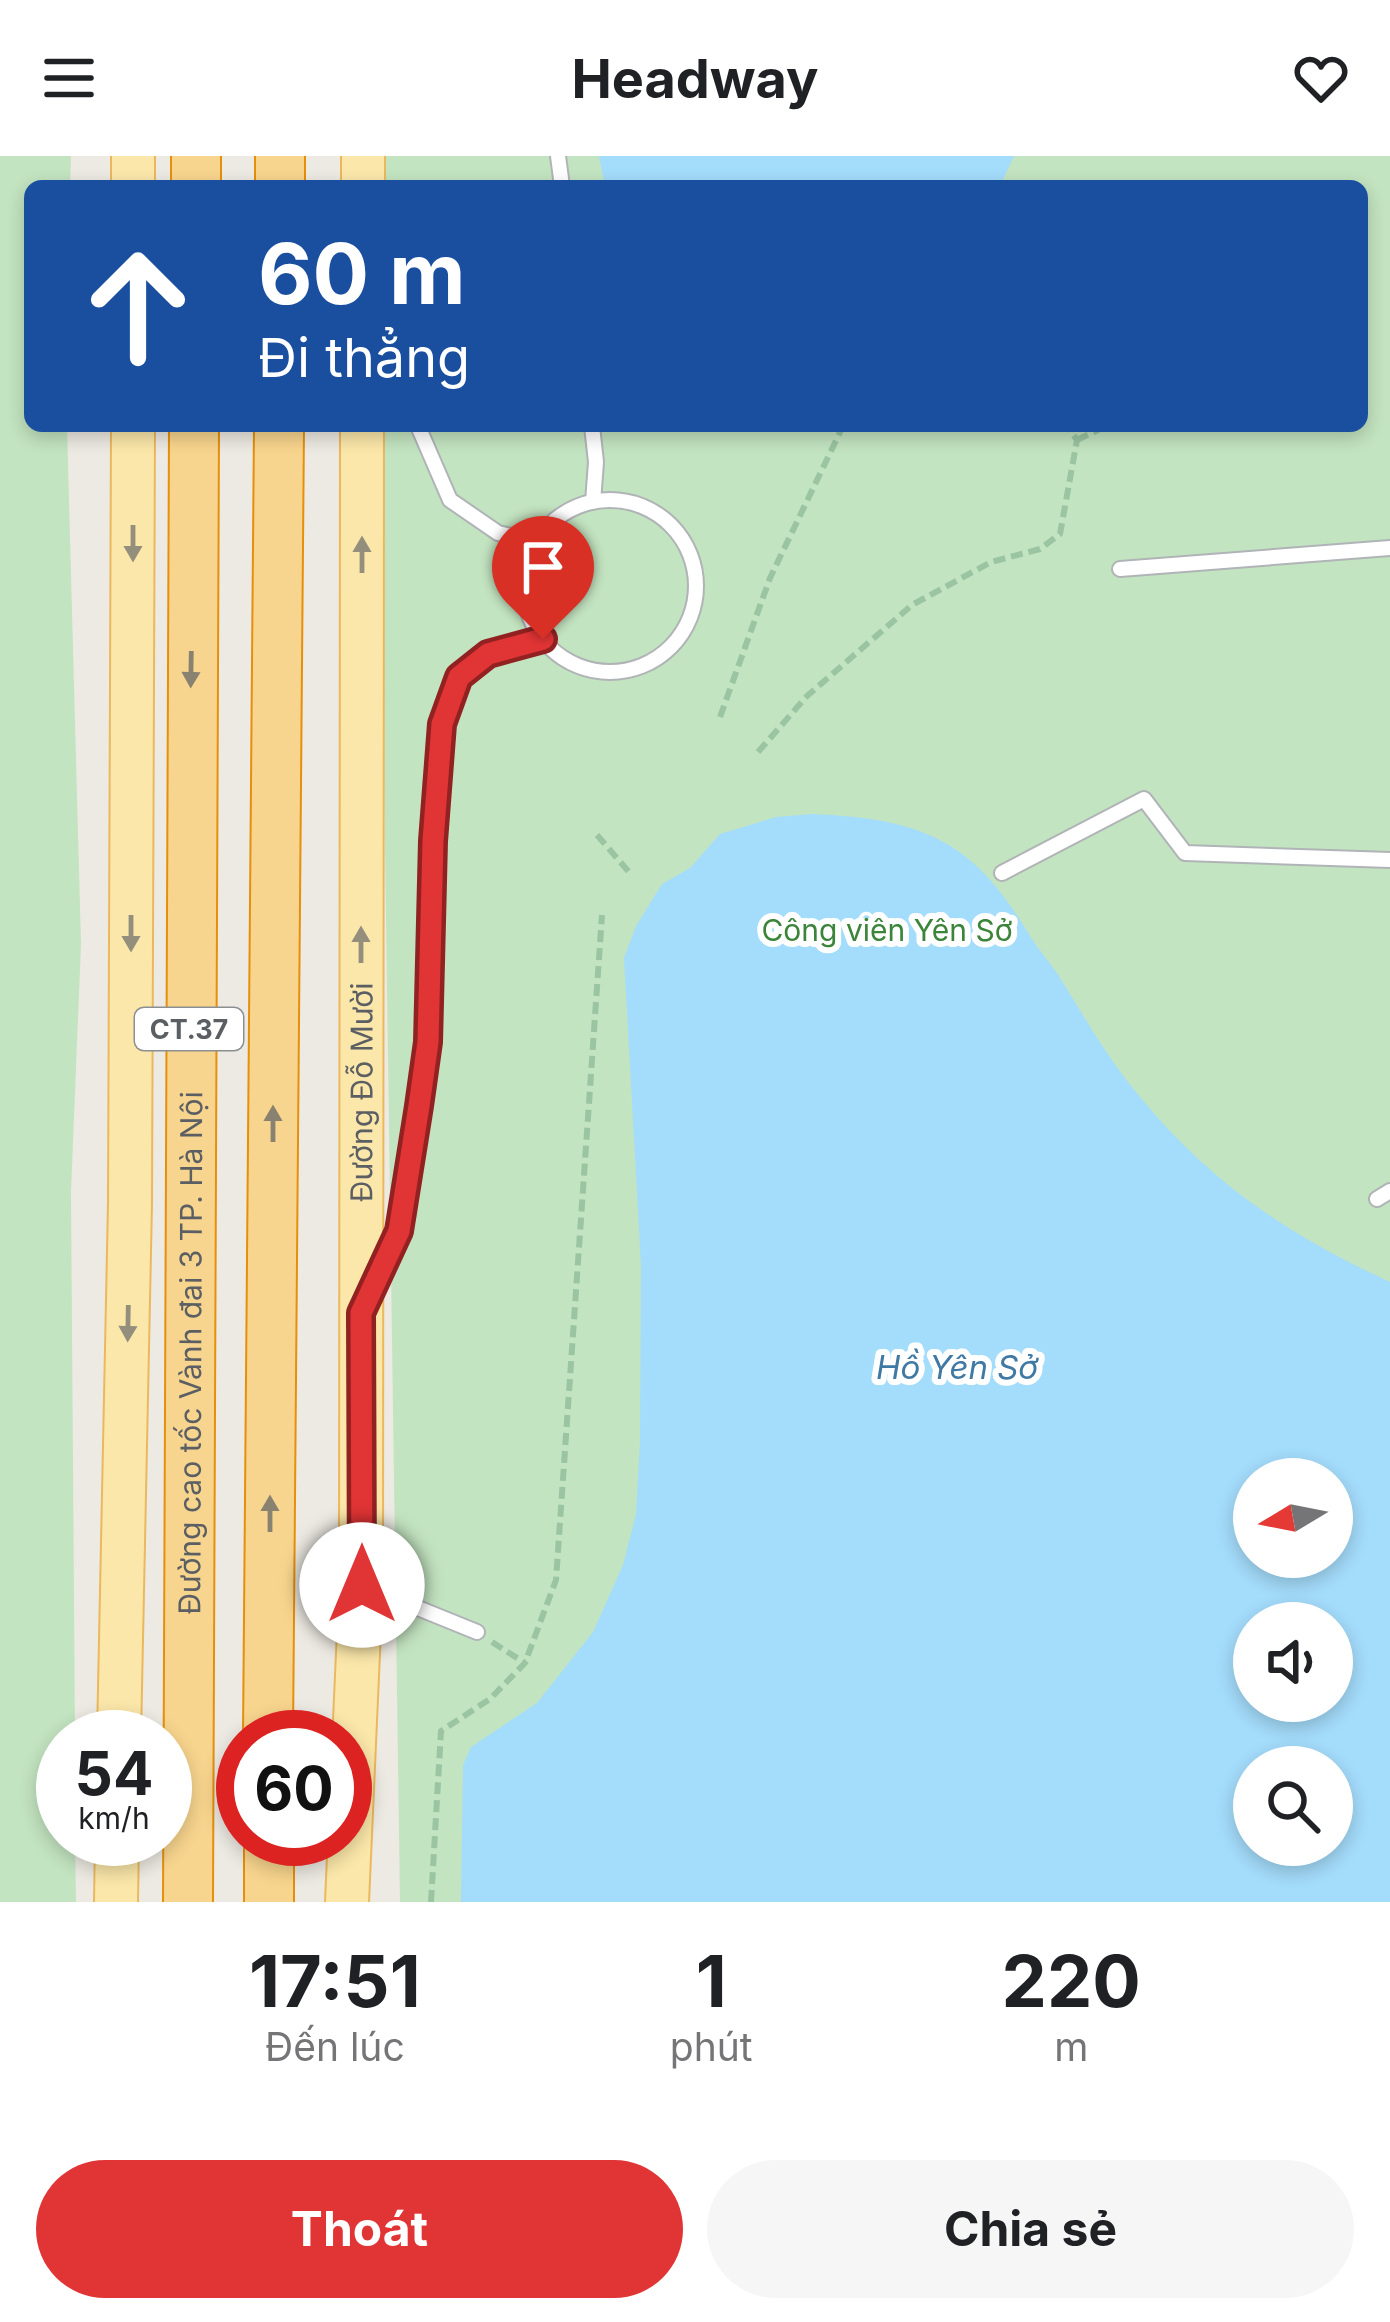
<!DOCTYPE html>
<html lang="vi">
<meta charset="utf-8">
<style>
:root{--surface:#fff;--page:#f6f6f6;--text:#202124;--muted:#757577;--accent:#e13435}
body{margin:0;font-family:Inter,sans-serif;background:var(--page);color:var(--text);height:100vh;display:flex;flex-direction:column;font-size:45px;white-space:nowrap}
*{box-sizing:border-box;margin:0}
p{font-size:39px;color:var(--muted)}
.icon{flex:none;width:66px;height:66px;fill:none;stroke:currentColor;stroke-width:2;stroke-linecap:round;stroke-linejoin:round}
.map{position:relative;height:1746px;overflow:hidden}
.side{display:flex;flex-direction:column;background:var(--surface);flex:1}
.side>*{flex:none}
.top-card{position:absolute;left:24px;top:24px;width:1344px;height:252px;border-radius:18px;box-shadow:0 6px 18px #0003;background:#1a4fa0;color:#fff;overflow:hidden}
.needle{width:78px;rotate:260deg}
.controls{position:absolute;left:1233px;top:1302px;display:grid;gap:24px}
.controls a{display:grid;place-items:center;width:120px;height:120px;border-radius:50%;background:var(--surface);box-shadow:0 6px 18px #0003;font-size:60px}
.speed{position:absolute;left:36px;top:1554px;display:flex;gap:24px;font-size:60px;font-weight:700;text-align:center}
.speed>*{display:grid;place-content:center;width:156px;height:156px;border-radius:50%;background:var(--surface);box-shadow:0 6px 18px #0003;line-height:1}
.speed small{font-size:30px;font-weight:400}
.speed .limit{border:18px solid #d22;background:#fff;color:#111}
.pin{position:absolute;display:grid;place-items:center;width:102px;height:102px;color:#fff;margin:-123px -51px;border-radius:50% 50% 50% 0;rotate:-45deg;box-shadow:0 0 12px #0007}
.pin .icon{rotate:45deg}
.me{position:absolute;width:132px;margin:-66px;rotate:0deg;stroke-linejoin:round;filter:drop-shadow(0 0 9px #0008)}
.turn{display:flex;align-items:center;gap:42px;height:252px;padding:0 36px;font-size:54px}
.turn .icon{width:156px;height:156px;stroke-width:2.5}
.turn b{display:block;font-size:84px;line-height:102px}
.eta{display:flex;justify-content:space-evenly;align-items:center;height:204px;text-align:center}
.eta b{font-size:72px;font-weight:700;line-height:84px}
.button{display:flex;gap:24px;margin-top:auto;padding:24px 36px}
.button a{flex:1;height:138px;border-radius:72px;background:var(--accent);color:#fff;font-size:48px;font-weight:700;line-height:138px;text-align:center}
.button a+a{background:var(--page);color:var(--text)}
header{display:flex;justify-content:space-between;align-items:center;height:156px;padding:0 36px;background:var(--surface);font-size:54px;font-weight:700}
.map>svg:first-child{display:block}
</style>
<header><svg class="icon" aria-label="menu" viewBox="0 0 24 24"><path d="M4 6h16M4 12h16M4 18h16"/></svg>Headway<svg class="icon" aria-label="heart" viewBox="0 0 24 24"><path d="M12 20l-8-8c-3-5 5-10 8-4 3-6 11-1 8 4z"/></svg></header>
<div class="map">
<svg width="1390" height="1746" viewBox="0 0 1390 1746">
<rect width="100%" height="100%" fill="#edeae3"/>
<path fill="#c3e4c0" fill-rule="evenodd" d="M0,0H71L70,30H30V270H67L81,788L71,1036L75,1581H63V1683H75L76,1746H0Z
M377,0H1390V1746H400L379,270H1362V30H377ZM1254,1323H1332V1401H1254ZM1254,1467H1332V1545H1254ZM1254,1611H1332V1689H1254Z"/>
<path fill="#a4dcfb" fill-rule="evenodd" d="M599,0H1014L1000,30H605Z
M813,658C851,660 893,663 929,679C976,699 1004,737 1030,780C1038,793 1048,804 1057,817C1081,855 1103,895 1132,931C1206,1024 1283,1076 1390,1126V1746H461L463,1609L471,1591L537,1547L593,1476L623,1409L636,1358L640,1286L641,1110L624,802L636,770L662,728L690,712L720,678L776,661ZM1254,1323H1332V1401H1254ZM1254,1467H1332V1545H1254ZM1254,1611H1332V1689H1254Z"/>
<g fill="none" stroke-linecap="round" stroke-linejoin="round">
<defs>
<path id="service" d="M558,0L562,30
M418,270L450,344L498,377L536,386
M592,270L596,306L593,346
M524 430a86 86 0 1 1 172 0a86 86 0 1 1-172 0Z
M1120,413L1390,392
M1002,717L1144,643L1185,697L1390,704
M1377,1043L1390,1035
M376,1125L399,1075L427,886L433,685L442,568L459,521L488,498L543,483
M366,1431L477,1476"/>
<g id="primary">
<path d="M133,0V30"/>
<path d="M363,30V0"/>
<path d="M119,1581L130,1047L133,270"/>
<path d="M116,1746L117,1683"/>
<path id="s1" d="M347,1746L361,1429L362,270"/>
</g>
<g id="motorway">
<path d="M196,30V0"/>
<path d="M280,30V0"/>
<path d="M268,1581L279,270"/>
<path d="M269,1683V1746"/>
<path id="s2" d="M188,1746L194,270"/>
</g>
</defs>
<use href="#service" stroke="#b0b4b7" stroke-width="18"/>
<use href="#primary" stroke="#ebb85e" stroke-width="46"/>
<use href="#motorway" stroke="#e68f0a" stroke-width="52"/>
<path stroke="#9ac4a2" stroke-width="6" stroke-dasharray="12 6" stroke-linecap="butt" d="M1077,284L1106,270
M720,561L770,422L843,270
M758,596L807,540L912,449L991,406L1040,393L1060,378L1077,284L1067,270
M597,679L629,716
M492,1486L525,1507
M431,1746L441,1575L490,1543L525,1507L556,1424L602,759"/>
<use href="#service" stroke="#fff" stroke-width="14"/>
<use href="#primary" stroke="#fbe7a9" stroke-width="42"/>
<use href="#motorway" stroke="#f8d58e" stroke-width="48"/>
</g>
<defs><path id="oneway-solid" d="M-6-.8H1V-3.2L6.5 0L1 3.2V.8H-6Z" transform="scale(3)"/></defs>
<g fill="#938f7c">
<use href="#oneway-solid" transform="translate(133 387) rotate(90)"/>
<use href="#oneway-solid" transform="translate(362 399) rotate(-90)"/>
<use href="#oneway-solid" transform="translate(131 777) rotate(90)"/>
<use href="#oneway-solid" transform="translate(361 789) rotate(-90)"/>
<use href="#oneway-solid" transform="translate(128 1167) rotate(91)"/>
</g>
<g fill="#8a8270">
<use href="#oneway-solid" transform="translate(191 513) rotate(91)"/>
<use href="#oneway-solid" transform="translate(273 968) rotate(-90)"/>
<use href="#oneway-solid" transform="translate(270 1358) rotate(-90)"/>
</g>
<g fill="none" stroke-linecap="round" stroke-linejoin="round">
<defs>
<path id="route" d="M362,1429L361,1157L399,1075L419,950L428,886L433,685L442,568L459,521L488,498L543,483"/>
</defs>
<use href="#route" stroke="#922222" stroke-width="30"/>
<use href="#route" stroke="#e13435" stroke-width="21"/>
</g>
<g text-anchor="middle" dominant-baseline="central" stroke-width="12" stroke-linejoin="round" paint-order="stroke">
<rect fill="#fff" stroke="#8c8f92" stroke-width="3" x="135" y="852" width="108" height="42" rx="9"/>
<g font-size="27" font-weight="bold" fill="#5b5f63">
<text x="189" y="873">CT.37</text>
</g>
<g font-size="30" fill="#3b8439" stroke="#fff">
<text x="887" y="774">Công viên Yên Sở</text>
</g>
<g font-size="30" fill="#5b5f63" stroke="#fff">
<text stroke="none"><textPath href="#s1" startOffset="810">Đường Đỗ Mười</textPath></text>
<text stroke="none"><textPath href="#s2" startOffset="549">Đường cao tốc Vành đai 3 TP. Hà Nội</textPath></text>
</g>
<g font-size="33" font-style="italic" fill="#4079a4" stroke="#fff">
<text x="957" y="1211">Hồ Yên Sở</text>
</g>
</g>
</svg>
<div class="controls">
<a><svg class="needle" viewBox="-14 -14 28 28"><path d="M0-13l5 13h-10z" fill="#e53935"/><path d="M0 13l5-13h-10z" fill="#757577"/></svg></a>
<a><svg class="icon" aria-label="sound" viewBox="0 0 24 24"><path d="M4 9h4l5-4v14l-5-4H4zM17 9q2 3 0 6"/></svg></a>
<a><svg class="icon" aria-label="search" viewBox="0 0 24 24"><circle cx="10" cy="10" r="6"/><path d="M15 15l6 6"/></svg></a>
</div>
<div class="speed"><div>54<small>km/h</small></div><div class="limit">60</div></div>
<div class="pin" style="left:543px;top:483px;background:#d93025"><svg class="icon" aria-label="arrive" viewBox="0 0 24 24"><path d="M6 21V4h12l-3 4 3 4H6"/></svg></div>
<svg class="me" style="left:362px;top:1429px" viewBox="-20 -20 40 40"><circle r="19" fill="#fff"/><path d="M0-13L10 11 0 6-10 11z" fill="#e13435"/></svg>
<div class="top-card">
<div class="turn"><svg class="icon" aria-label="ahead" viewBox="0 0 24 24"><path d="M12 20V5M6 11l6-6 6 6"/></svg><div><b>60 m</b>Đi thẳng</div></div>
</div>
</div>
<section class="side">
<div class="eta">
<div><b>17:51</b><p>Đến lúc</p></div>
<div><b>1</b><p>phút</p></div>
<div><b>220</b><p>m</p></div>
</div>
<div class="button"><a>Thoát</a><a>Chia sẻ</a></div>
</section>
